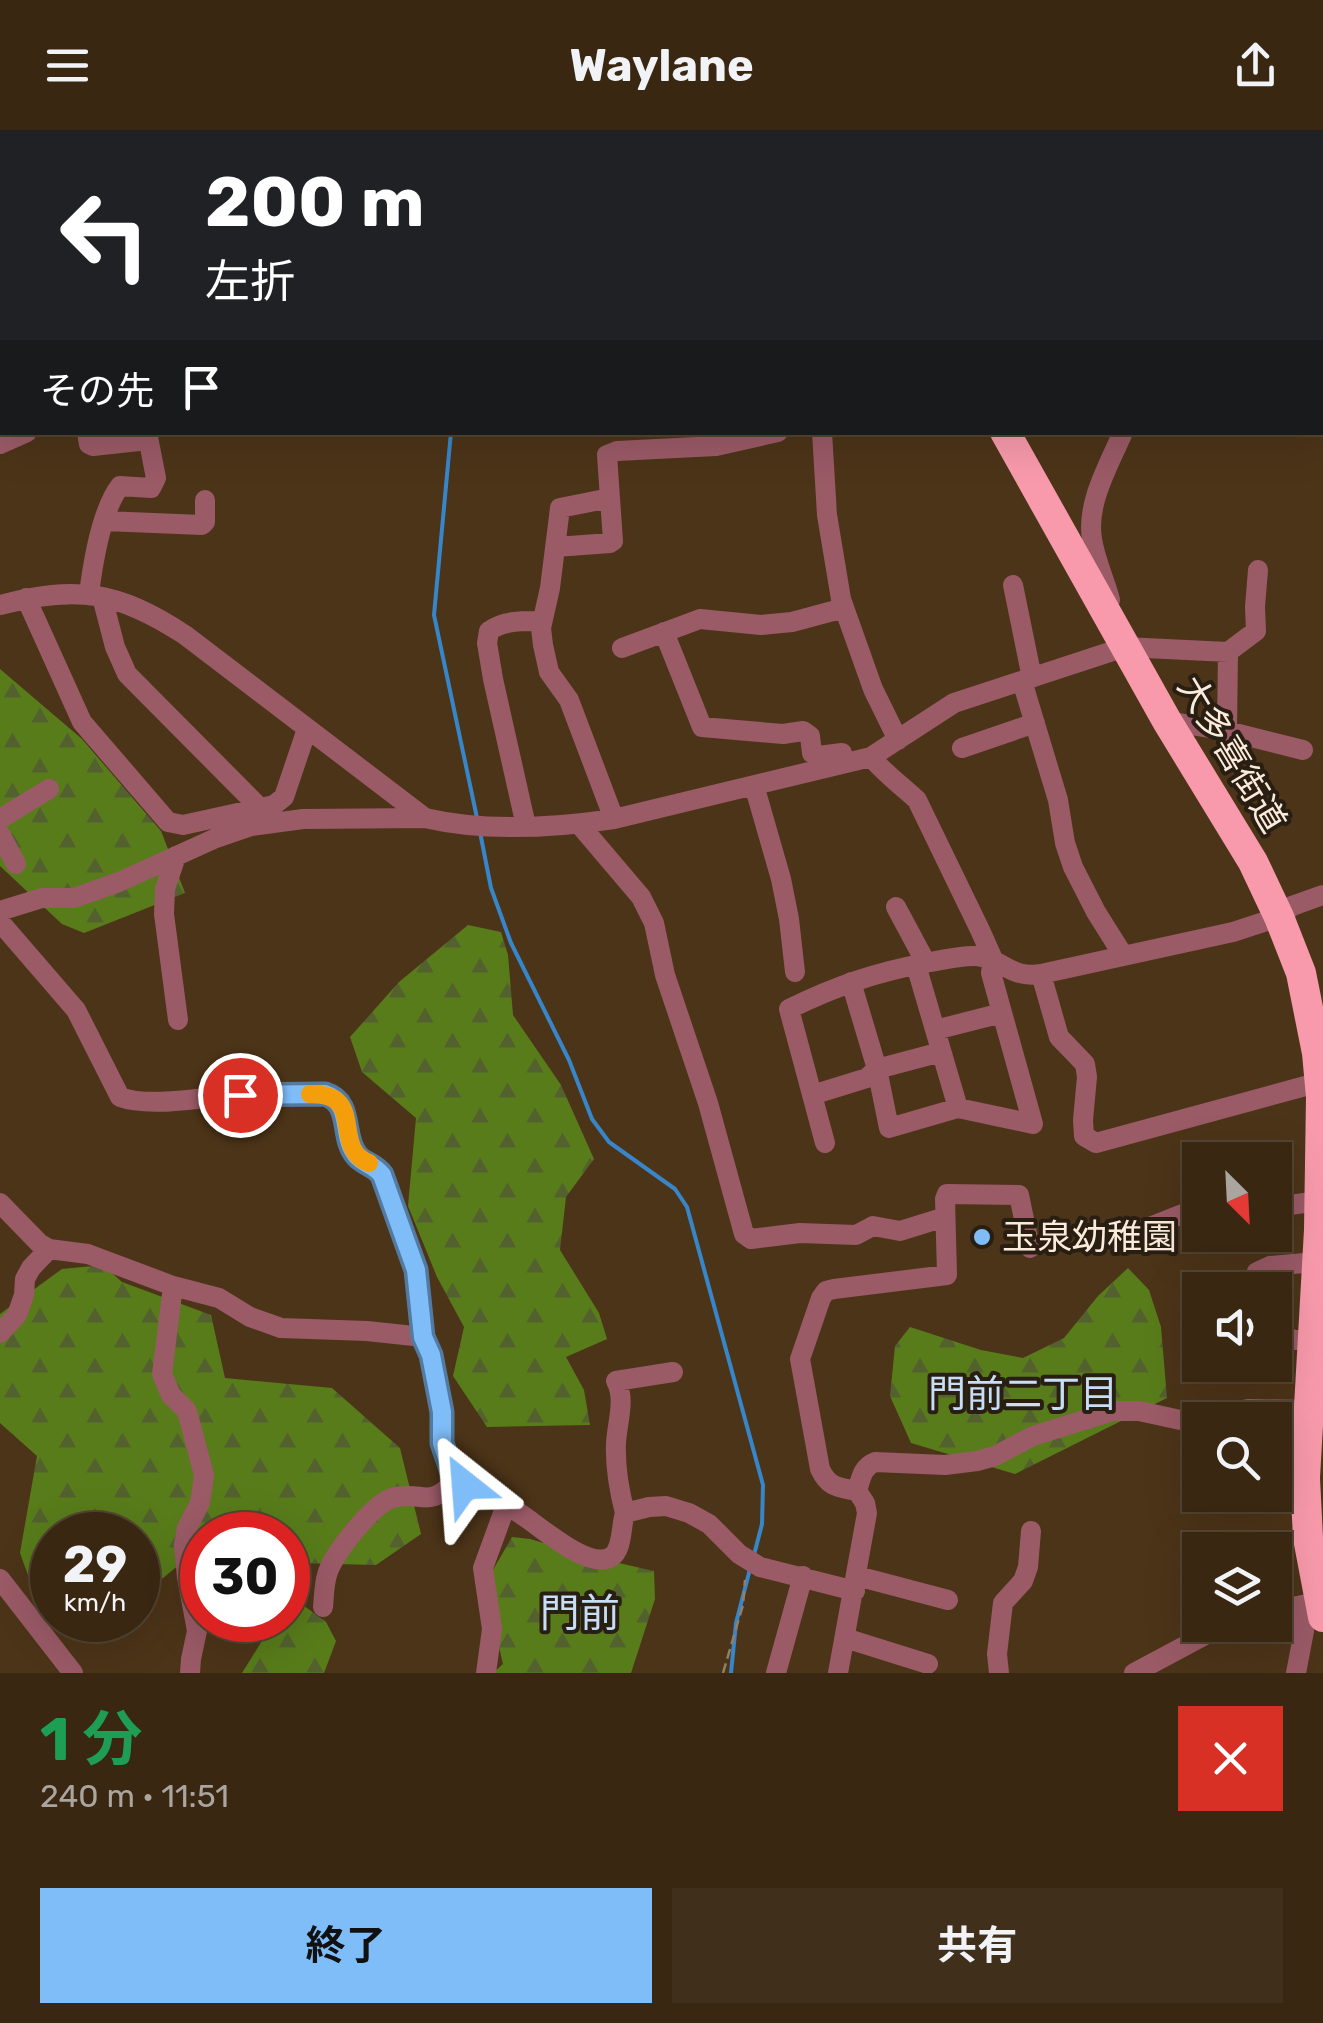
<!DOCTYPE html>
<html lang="ja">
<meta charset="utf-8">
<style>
:root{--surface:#392712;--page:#402f1b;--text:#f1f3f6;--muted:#aba59f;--line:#534432;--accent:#7fbdf9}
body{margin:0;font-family:Rubik,"Noto Sans JP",sans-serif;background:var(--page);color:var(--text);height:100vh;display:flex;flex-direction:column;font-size:38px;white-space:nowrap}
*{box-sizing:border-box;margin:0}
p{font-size:32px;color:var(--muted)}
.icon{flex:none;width:55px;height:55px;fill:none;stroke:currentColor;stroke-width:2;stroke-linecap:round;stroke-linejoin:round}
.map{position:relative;height:1543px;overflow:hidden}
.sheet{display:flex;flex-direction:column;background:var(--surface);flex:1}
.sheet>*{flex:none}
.top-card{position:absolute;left:0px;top:0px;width:1325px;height:305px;box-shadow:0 10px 40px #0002,0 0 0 2px var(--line);background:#202124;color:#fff;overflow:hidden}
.needle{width:65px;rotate:156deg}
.buttons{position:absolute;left:1182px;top:1012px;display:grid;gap:20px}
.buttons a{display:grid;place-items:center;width:110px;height:110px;border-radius:0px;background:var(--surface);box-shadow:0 10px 40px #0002,0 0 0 2px var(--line);font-size:50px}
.speed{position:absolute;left:30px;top:1382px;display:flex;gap:20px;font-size:50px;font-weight:700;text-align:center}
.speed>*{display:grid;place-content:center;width:130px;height:130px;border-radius:50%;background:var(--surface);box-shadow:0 10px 40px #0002,0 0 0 2px var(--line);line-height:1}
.speed small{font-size:25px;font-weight:400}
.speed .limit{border:15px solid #d22;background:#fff;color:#111}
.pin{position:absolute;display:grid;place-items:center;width:85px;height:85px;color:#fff;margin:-42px;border:5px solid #fff;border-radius:50%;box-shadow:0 2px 10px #0007}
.me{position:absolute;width:110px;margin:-55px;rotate:332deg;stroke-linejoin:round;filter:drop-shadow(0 0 8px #0008)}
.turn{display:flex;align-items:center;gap:35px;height:210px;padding:0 40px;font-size:45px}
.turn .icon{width:130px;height:130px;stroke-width:2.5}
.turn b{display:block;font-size:70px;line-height:85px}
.then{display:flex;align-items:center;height:95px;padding:0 40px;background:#0003;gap:20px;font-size:38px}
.round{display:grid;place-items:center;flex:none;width:105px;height:105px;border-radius:0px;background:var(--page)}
.head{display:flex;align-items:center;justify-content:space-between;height:170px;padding:0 40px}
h1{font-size:60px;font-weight:700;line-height:75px;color:#1e9e55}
.cta{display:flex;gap:20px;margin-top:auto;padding:20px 40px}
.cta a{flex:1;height:115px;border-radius:0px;background:var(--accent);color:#111;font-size:40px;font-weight:700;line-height:115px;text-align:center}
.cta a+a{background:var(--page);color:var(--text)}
header{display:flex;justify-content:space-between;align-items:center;height:130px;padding:0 40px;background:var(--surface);font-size:45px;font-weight:700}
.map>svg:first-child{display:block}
</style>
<header><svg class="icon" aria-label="menu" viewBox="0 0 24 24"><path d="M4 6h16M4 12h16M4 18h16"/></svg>Waylane<svg class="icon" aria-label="share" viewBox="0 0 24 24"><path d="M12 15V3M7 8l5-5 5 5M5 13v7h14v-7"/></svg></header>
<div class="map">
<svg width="1323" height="1543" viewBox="0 0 1323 1543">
<defs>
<pattern id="forest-firs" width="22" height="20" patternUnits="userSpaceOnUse" patternTransform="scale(2.5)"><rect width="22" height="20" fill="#587c1a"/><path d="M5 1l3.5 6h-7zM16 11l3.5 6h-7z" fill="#52612e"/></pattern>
</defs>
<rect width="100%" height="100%" fill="#4c3418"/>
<path fill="url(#forest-firs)" d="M0,539L82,609L161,701L185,763L84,803L62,794L0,736Z
M468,795L501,802L508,825L513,885L561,955L594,1029L566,1067L560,1120L599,1183L607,1209L566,1227L584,1260L590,1295L487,1297L453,1246L464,1197L437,1147L408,1076L416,988L362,942L350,907L399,852Z
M103,1135L122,1152L211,1185L225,1248L332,1258L400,1318L421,1404L376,1435L296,1433L288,1423V1405H272L248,1380L216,1405H202V1416L152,1457L138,1458V1405H52V1469L33,1459L20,1423L37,1326L0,1293V1184L62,1139Z
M1128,1138L1149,1160L1161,1197L1167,1268L1015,1344L911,1313L890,1266L895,1216L910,1197L981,1220L1023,1228L1064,1208L1098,1166Z
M512,1407L530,1409L588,1426L654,1441L655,1469L631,1543H493L503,1534L490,1478V1445Z
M296,1470L326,1492L336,1511L324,1543H242L275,1490H288V1474Z"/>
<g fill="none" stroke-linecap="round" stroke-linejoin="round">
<path stroke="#3886ca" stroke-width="4" d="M504,2V0
M451,302L434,485L477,688
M480,702L491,758L511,813L569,930L592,989L609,1012L675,1059L687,1077L763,1355L762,1394L754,1425
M731,1543L736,1493L750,1439"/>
<path stroke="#937e67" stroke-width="2.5" stroke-dasharray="10 5" stroke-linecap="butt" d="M723,1543L743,1475L745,1450"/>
<path stroke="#9a5a66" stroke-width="20" d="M253,0L256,2
M718,0V2
M766,0L767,2
M920,0V2
M1010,0L1011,2
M1196,0L1197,2
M201,2L202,0
M521,2V0
M1322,44H1323
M1322,256H1323
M87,302L89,314L93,316L148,310
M822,302L827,385L841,469L873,559L898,610
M0,314L27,302
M610,368L560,378L550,458L541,498L543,515L549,542L569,570L614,689
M105,391L202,395L205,392V370
M556,417L610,413L613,411L607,325L617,321L716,316L778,302
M1013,455L1032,548
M89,464C93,432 101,381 120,356L151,358L156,348L147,302
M102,467L115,517L127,544L260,678
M26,468L82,592L168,692L183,695L274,675L284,667L307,599
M1110,470C1105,450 1095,430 1092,409C1086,373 1109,335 1123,302
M0,475C77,455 118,461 185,505L425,688C485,702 553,698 614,689L871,627L954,573L1125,517L1228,522
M664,502L702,597L783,604L803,601L810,606L812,623L818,626L842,623
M622,518L700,489L761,495L792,492L844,478
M1022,551L1058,670L1065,713L1073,737L1096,782L1123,825
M1167,591L1227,601L1303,620
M1227,601L1228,522L1256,501L1255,477L1258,440
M962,618L1035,593
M754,655L781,749L789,789L795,842
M0,689L49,659
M579,694L641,767L654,793L665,845L708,973L744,1104L751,1109L800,1103L856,1105L873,1096L900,1101L945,1087
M526,696L493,549L487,513L489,501C504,490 524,491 542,491
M0,704L16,734
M176,726L165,759L164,784L178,890
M896,777L926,833
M0,781L42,768H74L119,752L216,708L251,696L303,689L425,688
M0,792L76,880L120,967C149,978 205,967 238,965C267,964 296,964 325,964C355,972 340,1007 357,1026C364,1034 375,1035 383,1045L416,1140L423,1207L431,1225L442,1282V1313L454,1348C474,1361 497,1368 516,1381C537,1393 587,1441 611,1427C623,1420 621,1394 625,1383L649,1377L666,1376L689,1383L709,1394L739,1424L760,1437L855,1461
M916,835L958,978
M1041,844L1059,907L1085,934L1087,947L1083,990L1084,1006L1096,1013L1320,952
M851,852L877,939L889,998L958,978L1033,994L991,843L993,829L980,800L917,670C901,655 885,644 871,627
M935,900L1002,883
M812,965L867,948L877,939L941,922
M825,1013L789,879C838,855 877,842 930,832C944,830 961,825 976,826C1003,828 1009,849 1041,844L1233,802L1279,787L1292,776L1323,765
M0,1073L39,1113L49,1119L88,1124L173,1156L219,1168L250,1187L281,1198L367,1201L423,1207
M1275,1077L1319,1071
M1093,1109L1137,1102L1190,1081L1200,1080
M173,1156L162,1244L171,1265L187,1281L204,1345L200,1373L187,1398L184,1415L187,1447L197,1501L191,1529L190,1543
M1259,1160L1257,1142L1270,1136L1316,1132
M1275,1200L1293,1210H1312
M0,1203L17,1185L24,1165L25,1149L31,1138L49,1119
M857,1361C861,1349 862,1337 875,1332L945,1335L977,1331L995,1326L1033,1306L1113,1281H1139L1185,1291L1222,1286L1248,1279L1308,1280
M625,1383C619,1360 615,1337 616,1313C617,1293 626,1269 616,1251L673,1242
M857,1446L948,1470
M0,1449L73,1543
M323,1477C324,1467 324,1455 327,1445C332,1425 372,1375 392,1368C424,1359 426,1382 457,1349
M1275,1481L1307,1474
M845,1508L928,1534
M486,1543L492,1499L483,1438L506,1375
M776,1543L803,1446
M838,1543L867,1383L865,1373L857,1361C838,1357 829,1358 820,1339L800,1229L821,1168L826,1161L834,1159L947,1145L945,1069L947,1064L1019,1065L1030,1118
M999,1543L997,1524L1003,1473L1023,1451L1028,1437L1031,1401
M1134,1543L1224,1495
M1296,1543L1304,1501L1297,1476"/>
<path stroke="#f77591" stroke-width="25" d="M690,2L699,0
M0,261L2,260"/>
<path stroke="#f89aab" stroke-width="30" d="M835,0L836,2
M1005,302L1167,591L1253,732L1279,787L1301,843L1317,923L1321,967L1319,1100L1305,1348L1308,1408L1323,1487"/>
</g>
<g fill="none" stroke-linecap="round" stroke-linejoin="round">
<defs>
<path id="route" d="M240,965L325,964C354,973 340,1007 357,1026C364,1034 375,1035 382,1045L416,1140L423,1207L431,1225L442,1282V1313L454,1348L465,1355"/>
</defs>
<use href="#route" stroke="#537ba2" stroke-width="25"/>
<use href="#route" stroke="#7fbdf9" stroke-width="18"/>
<path stroke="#f59e0b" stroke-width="18" d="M310,964C368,963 330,1018 369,1033"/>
</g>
<circle fill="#7fbdf9" stroke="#291e12" stroke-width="4" cx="982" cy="1107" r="10"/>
<g text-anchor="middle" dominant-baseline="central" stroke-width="8" stroke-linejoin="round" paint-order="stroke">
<g font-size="35" fill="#fbebdc" stroke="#291e12">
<text transform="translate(1232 624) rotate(59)">大多喜街道</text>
</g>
<g font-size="35" fill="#fbebdc" stroke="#291e12" text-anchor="start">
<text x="1002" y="1107">玉泉幼稚園</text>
</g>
<g font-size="38" fill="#c7def5" stroke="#291e12">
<text x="1023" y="1264">門前二丁目</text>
</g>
<g font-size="40" fill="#c7def5" stroke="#291e12">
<text x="580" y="1483">門前</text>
</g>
</g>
</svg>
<div class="buttons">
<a><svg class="needle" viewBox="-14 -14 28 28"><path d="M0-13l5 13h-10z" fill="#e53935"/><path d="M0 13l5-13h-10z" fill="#aba59f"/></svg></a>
<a><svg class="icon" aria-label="sound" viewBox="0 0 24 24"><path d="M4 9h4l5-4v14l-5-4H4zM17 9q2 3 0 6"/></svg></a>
<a><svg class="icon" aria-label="search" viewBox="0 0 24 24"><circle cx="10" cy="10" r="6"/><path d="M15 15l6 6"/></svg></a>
<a><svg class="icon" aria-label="layers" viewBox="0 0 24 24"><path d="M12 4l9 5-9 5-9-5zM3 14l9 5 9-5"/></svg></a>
</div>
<div class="speed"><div>29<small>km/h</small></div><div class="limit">30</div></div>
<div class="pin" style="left:240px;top:965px;background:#d93025"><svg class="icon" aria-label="arrive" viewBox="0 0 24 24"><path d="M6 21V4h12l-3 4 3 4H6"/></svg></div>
<svg class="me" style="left:465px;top:1355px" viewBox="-20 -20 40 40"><path d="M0-17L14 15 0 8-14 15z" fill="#7fbdf9" stroke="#fff" stroke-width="4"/></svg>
<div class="top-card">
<div class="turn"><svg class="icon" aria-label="left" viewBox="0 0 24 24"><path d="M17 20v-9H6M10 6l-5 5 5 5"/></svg><div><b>200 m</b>左折</div></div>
<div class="then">その先<svg class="icon" aria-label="arrive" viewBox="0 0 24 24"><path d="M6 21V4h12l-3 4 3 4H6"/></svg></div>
</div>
</div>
<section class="sheet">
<div class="head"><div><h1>1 分</h1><p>240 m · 11:51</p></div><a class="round" style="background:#d93025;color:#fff"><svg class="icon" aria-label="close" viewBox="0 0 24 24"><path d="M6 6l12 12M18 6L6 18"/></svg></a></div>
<div class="cta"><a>終了</a><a>共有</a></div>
</section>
